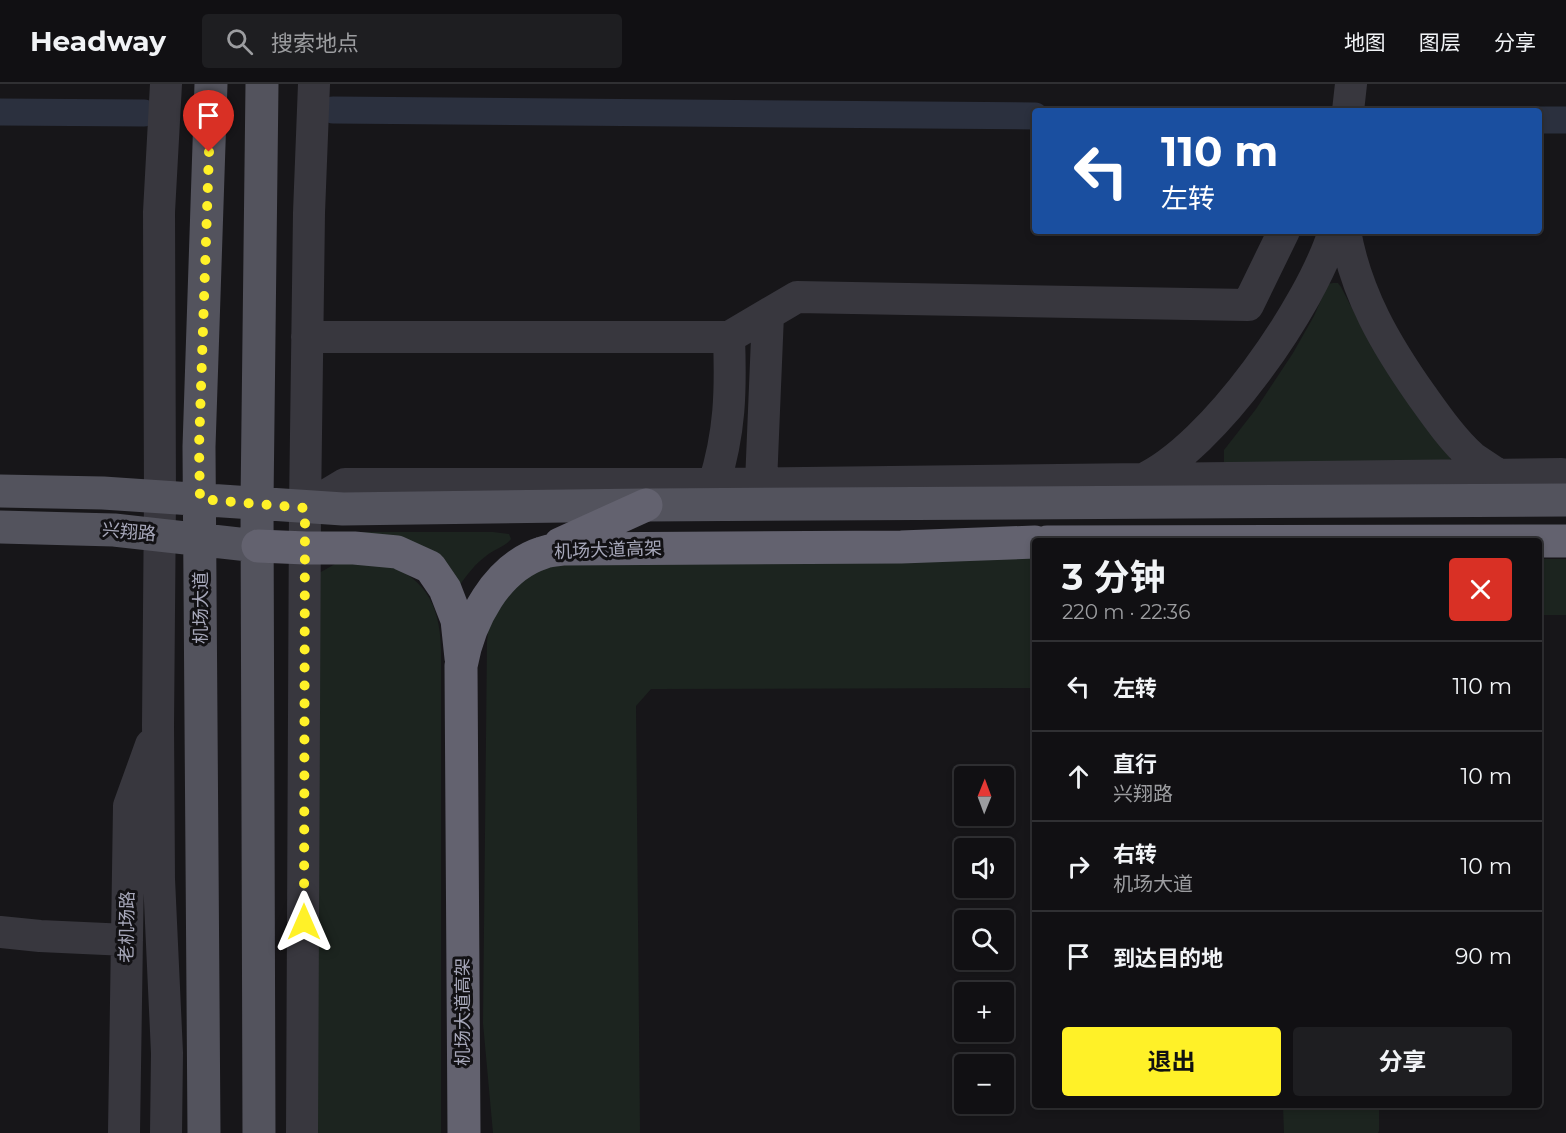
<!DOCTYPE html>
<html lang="zh">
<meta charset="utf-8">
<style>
:root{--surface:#111013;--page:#1e1e21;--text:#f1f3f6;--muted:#9c9da0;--line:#303033;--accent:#fff128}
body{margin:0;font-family:Montserrat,"Noto Sans SC",sans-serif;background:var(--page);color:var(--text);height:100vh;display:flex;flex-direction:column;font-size:22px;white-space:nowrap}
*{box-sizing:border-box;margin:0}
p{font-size:20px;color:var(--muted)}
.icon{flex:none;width:33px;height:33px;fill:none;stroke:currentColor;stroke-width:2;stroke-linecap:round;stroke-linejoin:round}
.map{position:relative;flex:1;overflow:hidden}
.panel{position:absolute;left:1032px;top:454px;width:510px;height:570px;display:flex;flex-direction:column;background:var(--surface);border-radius:6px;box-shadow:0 3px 9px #0003,0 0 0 2px var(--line)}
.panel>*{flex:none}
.top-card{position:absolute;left:1032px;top:24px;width:510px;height:126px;border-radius:6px;box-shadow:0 3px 9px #0003,0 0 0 2px var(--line);background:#1a4fa0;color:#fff;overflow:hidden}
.needle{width:39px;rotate:1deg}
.controls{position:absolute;left:954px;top:682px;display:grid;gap:12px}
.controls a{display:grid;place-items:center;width:60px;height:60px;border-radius:6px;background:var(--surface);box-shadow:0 3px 9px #0003,0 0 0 2px var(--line);font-size:30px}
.pin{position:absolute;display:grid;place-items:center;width:51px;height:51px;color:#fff;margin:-62px -26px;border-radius:50% 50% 50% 0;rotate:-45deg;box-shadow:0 0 6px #0007}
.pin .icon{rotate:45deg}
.me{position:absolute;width:66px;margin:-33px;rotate:0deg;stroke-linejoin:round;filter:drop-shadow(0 0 4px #0008)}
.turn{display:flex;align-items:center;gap:21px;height:126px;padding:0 30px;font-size:27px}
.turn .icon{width:78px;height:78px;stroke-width:2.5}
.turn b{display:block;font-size:42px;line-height:51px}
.round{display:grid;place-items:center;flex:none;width:63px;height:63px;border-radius:6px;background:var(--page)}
.summary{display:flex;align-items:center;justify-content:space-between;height:102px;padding:0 30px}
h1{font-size:36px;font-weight:700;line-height:45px}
.primary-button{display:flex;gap:12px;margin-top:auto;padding:12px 30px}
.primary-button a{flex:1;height:69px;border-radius:6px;background:var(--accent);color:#111;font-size:24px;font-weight:700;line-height:69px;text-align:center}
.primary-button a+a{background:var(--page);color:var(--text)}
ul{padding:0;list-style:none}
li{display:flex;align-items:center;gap:18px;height:90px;padding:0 30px;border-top:2px solid var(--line)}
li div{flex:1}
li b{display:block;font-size:22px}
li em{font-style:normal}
header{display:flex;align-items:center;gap:36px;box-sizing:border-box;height:84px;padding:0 30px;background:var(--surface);border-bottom:2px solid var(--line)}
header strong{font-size:28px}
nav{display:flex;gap:33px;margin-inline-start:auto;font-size:21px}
.search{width:420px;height:54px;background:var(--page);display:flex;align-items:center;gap:15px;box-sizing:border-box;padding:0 21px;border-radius:6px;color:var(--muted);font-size:22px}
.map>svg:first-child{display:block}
</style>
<header>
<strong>Headway</strong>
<div class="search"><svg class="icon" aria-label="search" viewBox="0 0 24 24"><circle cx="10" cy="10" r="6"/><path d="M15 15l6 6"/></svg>搜索地点</div>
<nav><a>地图</a><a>图层</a><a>分享</a></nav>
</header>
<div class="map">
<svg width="1566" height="1049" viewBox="0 0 1566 1049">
<rect width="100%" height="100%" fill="#171619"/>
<path fill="#1c241f" d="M1333,199H1338L1341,203L1368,255L1451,373L1450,376L1224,380V366L1256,325L1293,269L1314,232L1328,200Z
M339,448H493L509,450L511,455C505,463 494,465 486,472C475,480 467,491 459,502Z
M1035,473V604L651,605L636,622L640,1049H493L483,939L487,558L490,524L535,480Z
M344,475C354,475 366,474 376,477C423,490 440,518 441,565V1049H310L319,489Z
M1539,475H1566V531H1539Z
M1283,1022H1379V1047L1378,1049H1284Z"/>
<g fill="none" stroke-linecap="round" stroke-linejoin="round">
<path stroke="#2b303e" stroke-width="27" d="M333,26L1035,32
M0,28L144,29
M1539,36H1566"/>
<path stroke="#38373e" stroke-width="32" d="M166,0L159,128L160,413L158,641L159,795L167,969L166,1049
M1348,27L1351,0
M1345,147C1356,210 1386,261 1422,312C1437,333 1453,356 1472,373C1482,380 1493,387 1503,394
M307,253H729L797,213L1248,221L1284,147
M1141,396C1213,364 1312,221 1334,147
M761,399L768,230
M714,400C730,348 731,308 729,253
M305,424L345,400H714L1562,390
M0,848L40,852L127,856
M124,1049L129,722L151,661
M302,1049L305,424L309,129L314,0"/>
<path stroke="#53535d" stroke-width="33" d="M0,407L103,409L343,425L646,421L1566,416
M0,443L114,446L258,462
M204,1049L199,363L211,0
M259,1049L257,419L262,0"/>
<path stroke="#63626f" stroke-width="33" d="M1047,458L1566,457
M560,460L646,421
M258,462L306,464H354L397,468L430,483L445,505L457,536L461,574
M464,1049L461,582C469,537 496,484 542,469C549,466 557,466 565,465L901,463L1035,458"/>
</g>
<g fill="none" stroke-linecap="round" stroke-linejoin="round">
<path stroke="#fff128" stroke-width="10" stroke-dasharray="0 18" d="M209,68L199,363L200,415L305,424L304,838"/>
</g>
<g text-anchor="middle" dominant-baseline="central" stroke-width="6" stroke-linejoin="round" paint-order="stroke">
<g font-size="18" fill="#a7a8ba" stroke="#121114">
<text transform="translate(129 448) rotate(5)">兴翔路</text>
<text transform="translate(608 466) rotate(-2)">机场大道高架</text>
<text transform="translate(201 524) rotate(-90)">机场大道</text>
<text transform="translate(127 843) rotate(-89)">老机场路</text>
<text transform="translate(463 928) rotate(-90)">机场大道高架</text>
</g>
</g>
</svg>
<div class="controls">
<a><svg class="needle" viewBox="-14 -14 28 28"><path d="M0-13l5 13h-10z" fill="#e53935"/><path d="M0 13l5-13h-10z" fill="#9c9da0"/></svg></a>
<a><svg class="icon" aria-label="sound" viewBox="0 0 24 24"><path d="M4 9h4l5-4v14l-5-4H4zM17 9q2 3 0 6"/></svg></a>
<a><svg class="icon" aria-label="search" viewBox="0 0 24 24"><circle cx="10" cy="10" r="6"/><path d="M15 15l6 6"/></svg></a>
<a>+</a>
<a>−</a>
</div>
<div class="pin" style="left:209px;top:68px;background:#d93025"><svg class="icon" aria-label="arrive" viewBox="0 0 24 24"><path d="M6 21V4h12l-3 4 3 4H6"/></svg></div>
<svg class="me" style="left:304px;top:838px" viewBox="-20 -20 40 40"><path d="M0-17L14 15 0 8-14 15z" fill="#fff128" stroke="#fff" stroke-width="4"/></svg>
<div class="top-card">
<div class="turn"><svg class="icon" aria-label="left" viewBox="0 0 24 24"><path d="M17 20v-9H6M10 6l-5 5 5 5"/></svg><div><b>110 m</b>左转</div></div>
</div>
<section class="panel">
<div class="summary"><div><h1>3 分钟</h1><p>220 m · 22:36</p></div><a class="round" style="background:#d93025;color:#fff"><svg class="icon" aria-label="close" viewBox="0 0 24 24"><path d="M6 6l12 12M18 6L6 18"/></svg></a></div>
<ul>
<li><svg class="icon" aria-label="left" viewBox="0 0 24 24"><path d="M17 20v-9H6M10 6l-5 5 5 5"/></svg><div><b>左转</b></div><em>110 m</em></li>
<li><svg class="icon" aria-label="ahead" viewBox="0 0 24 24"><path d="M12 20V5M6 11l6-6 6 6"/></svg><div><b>直行</b><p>兴翔路</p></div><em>10 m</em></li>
<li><svg class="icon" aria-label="right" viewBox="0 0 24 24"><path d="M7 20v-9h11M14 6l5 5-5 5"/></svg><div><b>右转</b><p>机场大道</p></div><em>10 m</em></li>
<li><svg class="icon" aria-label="arrive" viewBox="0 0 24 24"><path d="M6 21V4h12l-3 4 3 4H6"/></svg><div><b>到达目的地</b></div><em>90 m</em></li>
</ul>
<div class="primary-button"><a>退出</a><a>分享</a></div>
</section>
</div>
